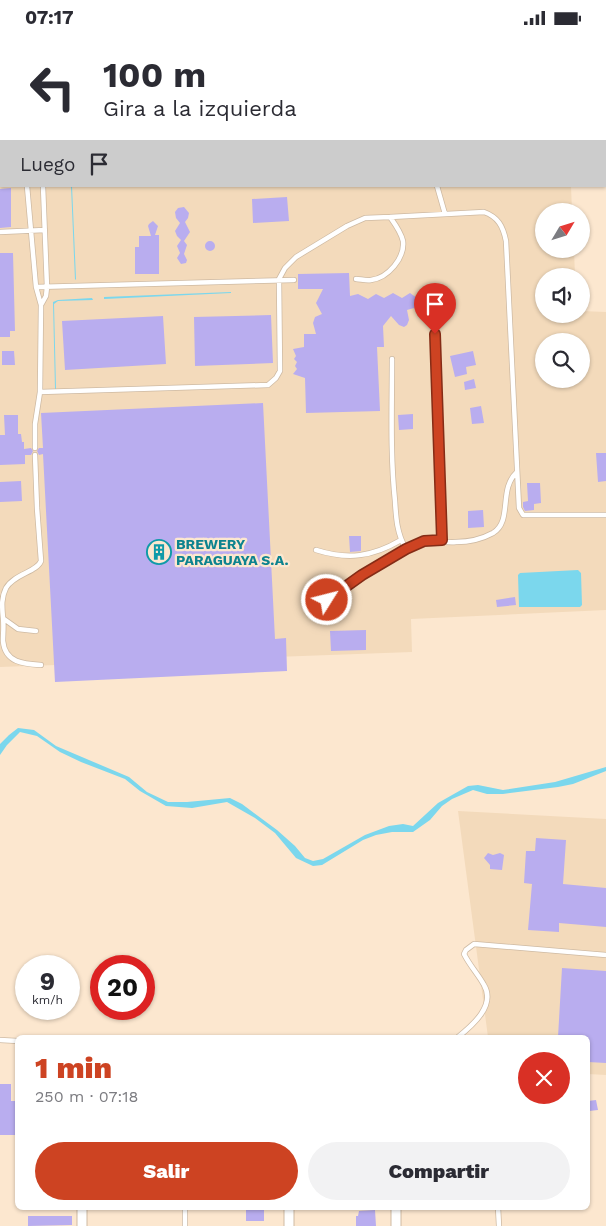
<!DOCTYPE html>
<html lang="es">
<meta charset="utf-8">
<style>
:root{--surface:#fff;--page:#f2f2f3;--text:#2b2b33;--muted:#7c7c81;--accent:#cd4322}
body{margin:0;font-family:"Work Sans",sans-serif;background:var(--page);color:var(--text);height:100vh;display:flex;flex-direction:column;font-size:19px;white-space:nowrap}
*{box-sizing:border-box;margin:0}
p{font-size:16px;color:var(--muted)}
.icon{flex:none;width:28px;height:28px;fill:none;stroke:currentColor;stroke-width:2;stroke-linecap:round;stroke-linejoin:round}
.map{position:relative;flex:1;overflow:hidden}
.side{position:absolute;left:15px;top:1000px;width:575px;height:175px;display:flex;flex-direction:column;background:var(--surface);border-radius:8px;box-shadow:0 1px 4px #0004}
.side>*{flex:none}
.guide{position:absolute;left:0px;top:0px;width:606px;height:152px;box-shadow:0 1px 4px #0004;background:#fff;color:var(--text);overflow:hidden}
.needle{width:32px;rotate:52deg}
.buttons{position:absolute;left:535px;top:168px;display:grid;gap:10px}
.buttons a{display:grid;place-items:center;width:55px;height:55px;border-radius:50%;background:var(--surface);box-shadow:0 1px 4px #0004;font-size:25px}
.speed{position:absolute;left:15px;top:920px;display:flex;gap:10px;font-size:25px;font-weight:700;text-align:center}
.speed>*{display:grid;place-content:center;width:65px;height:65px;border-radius:50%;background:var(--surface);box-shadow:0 1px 4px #0004;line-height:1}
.speed small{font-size:12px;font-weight:400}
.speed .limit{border:8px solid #d22;background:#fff;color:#111}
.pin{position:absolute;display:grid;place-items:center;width:42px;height:42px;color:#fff;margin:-51px -21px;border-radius:50% 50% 50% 0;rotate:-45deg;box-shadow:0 0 5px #0007}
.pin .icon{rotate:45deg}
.me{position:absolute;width:55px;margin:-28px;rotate:54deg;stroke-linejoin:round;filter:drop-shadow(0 0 4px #0008)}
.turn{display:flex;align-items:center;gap:18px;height:105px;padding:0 20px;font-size:22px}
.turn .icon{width:65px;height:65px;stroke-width:2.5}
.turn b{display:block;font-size:35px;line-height:42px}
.then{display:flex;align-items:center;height:48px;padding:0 20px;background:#0003;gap:10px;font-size:19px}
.round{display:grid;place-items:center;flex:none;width:52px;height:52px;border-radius:26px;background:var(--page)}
.headline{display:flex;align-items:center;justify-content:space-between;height:85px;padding:0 20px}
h1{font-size:30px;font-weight:800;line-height:38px;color:var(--accent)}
.button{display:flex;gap:10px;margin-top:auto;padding:10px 20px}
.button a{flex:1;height:58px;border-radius:30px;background:var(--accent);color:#fff;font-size:20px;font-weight:800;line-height:58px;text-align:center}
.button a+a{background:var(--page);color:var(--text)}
.status{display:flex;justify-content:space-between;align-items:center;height:35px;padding:0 25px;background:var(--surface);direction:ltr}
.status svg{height:14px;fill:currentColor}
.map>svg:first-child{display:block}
</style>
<div class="status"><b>07:17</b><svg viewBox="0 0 49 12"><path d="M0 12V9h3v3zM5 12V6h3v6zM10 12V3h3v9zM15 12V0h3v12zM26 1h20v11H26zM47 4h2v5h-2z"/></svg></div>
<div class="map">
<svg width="606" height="1191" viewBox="0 0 606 1191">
<rect width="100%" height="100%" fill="#fce7cf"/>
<path fill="#f3dabb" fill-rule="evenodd" d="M473,0H606V43L605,1Z
M0,80H1V151H571L572,176H544V214H574L575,241H544V279H581V276L606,277V575L411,584L412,617L0,632ZM544,306H581V344H544Z
M458,776L606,784V1040L588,1039V1002H488Z"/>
<path fill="#7bd7ed" d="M71,151H72L76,244L75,245Z
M231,257V258L104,264V262Z
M92,263L93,265L58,266L54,269L56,354H55L53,267L58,265Z
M578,535L581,538L582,570L580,572H519L518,540L520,538Z
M18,693L34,695L56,711L129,742L147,757L168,767H187L230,763L242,769L277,795L295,811L305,823L313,826L323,824L365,800L389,791L403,789L413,791L438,768L468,751L478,750L503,755L555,747L606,732V736L573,749L558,752L503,759H487L473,755L452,764L442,771L430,785L413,797H392L376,800L363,805L322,830L313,831L296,823L275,798L255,783L227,767L192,773L166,771L140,756L125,744L81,727L60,717L37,701L20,697L7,710L0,720V709L9,700Z"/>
<path fill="#b9adef" d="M11,153V192L0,193V154Z
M287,162L289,186L253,188L252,164Z
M184,172L189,178L188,183L185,187L190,197L184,206L187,210L184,219L187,225L186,228L181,229L177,223L180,218L177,211L181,205L177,201L175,196L180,188L176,183L175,177L178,173Z
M153,186L158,191L155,200H159V239H135V212H139V201H151L148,191L149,189Z
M205 211a5 5 0 1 1 10 0a5 5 0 1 1-10 0Z
M0,218H13L15,296H10V302H0Z
M349,238L350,261L358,259L368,264L376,259L384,263L393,258L402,263L410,258L417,263L418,269L414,273L407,275L409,285L407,290L404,292L399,290L391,281L383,291L384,312H377L380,376L306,378L305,343L293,339L297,334L295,331L297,327L294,324L296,321L293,314L304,312V299H316L313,288L315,282L322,279L316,268L323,254H298V239Z
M271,280L273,328L195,331L194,282Z
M163,281L166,329L65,335L62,286Z
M2,316H14L15,330H2Z
M473,316L476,330L466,332L467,339L455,342L450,321Z
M474,344L476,353L465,355L464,347Z
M263,368L275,604L286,603L287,636L55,647L43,419L39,420L37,416L39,413H43L41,378Z
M481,371L484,388L472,389L470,373Z
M413,379V394L399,395L398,380Z
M4,380H18V399H21L22,407H24V414L31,413L33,416L31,420H25V429L0,430V400H5Z
M596,418H606V446L598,447Z
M21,446L22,466L0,467V447Z
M527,448H540L541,468L534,469V475L525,476L523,472V467L528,466Z
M483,475L484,492L468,493V476Z
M349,501H361V516L350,517Z
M515,562L516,570L497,572L496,565Z
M366,595V615L331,616L330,596Z
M536,803L566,805L563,849L606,853V892L559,888V897L528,895L532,849L524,848L526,816H535Z
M488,818L493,820L500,818L504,820L502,835L490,834V830L484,823Z
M562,933L606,936V1028L588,1027V1002H558Z
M0,1049H11V1066H18V1100H0Z
M596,1065L598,1075L589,1076L588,1066Z
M246,1175H264V1186H246Z
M375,1175L376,1191H356V1181H358L359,1176Z
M28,1181H72V1190L28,1191Z"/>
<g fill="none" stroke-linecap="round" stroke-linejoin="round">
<defs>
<path id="service" d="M525,1V0
M0,129H1
M27,151L36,252L41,270L40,357L268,350L276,343L280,336L279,244L285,233L296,222L347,191L365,183L390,182C395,189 401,197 403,206C405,223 388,243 371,245C366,246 360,244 356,244
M437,151L445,179
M390,182L484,177C498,182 503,191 506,206L519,473L523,480H606
M0,197L45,195
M36,252L294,245
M41,270L46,261L47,252L43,151
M435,299L441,505
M392,324C392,371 390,419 395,466C396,483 397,499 406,514
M35,413V389L40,357
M35,420L37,473L41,526C37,537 14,539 6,553C1,563 2,572 3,583C4,591 3,599 3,606C5,628 24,629 41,630
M316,515C348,525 372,522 401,505
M320,574C335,556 403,509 425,506C436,505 445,508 456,507C467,507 482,504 493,498C513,486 498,454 517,437
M4,584L18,594L36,596
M458,1002C473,990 496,970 484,950C478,939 470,931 464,919L466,915L474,909L606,920
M0,1005L18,1006
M498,1172L499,1191
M185,1191V1172"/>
<path id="minor" d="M82,1172V1191
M289,1172V1191
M396,1172V1191"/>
<path id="tertiary" d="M470,0V1"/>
<path id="secondary" d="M605,46H606
M0,60H1"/>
</defs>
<use href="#service" stroke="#cebaa3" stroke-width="6"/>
<use href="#minor" stroke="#cebaa3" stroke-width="11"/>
<use href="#tertiary" stroke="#cebaa3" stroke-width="13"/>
<use href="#secondary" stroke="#cebaa3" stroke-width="14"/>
<use href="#service" stroke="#fff" stroke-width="4.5"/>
<use href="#minor" stroke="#fff" stroke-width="9"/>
<use href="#tertiary" stroke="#fff" stroke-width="11"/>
<use href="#secondary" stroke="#f5e7d4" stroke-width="12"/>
</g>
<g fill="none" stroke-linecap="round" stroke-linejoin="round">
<defs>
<path id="route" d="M327,565L362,540L406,514L424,506L442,505L435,299"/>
</defs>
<use href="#route" stroke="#852c16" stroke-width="12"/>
<use href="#route" stroke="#cd4322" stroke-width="9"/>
</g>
<defs>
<symbol id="building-ring" viewBox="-11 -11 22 22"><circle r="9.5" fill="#fce7cf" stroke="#0f9aa8" stroke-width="1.5"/><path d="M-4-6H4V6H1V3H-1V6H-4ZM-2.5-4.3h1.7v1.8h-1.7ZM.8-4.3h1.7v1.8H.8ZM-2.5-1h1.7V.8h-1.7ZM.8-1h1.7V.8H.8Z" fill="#0f9aa8"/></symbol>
</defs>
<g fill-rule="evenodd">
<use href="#building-ring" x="145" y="503" width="28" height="28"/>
</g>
<g text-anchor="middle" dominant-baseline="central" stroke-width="4.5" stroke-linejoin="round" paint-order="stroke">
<g font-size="14" font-weight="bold" fill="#0d838f" stroke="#fce7cf" text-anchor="start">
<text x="176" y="509">BREWERY<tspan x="176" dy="16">PARAGUAYA S.A.</tspan></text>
</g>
</g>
</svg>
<div class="buttons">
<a><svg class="needle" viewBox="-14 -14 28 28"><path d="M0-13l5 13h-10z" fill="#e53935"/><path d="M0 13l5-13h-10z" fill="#7c7c81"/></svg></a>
<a><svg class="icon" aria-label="sound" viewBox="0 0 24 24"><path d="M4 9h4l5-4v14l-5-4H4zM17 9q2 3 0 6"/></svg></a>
<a><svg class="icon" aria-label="search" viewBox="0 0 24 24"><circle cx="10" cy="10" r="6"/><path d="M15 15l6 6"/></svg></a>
</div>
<div class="speed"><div>9<small>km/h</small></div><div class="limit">20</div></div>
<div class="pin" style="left:435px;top:299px;background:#d93025"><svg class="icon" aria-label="arrive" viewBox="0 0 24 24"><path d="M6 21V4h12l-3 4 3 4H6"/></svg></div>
<svg class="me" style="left:327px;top:565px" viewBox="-20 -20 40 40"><circle r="17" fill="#cd4322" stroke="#fff" stroke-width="3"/><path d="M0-11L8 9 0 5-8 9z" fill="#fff"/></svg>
<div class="guide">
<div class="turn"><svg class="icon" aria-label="left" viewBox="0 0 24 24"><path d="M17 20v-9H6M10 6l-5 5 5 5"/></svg><div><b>100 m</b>Gira a la izquierda</div></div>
<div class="then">Luego<svg class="icon" aria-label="arrive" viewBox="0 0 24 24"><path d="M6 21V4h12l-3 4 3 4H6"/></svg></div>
</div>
<section class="side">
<div class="headline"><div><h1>1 min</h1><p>250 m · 07:18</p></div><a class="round" style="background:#d93025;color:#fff"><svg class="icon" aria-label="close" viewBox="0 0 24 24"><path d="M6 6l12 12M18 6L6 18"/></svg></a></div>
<div class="button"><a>Salir</a><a>Compartir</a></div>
</section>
</div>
